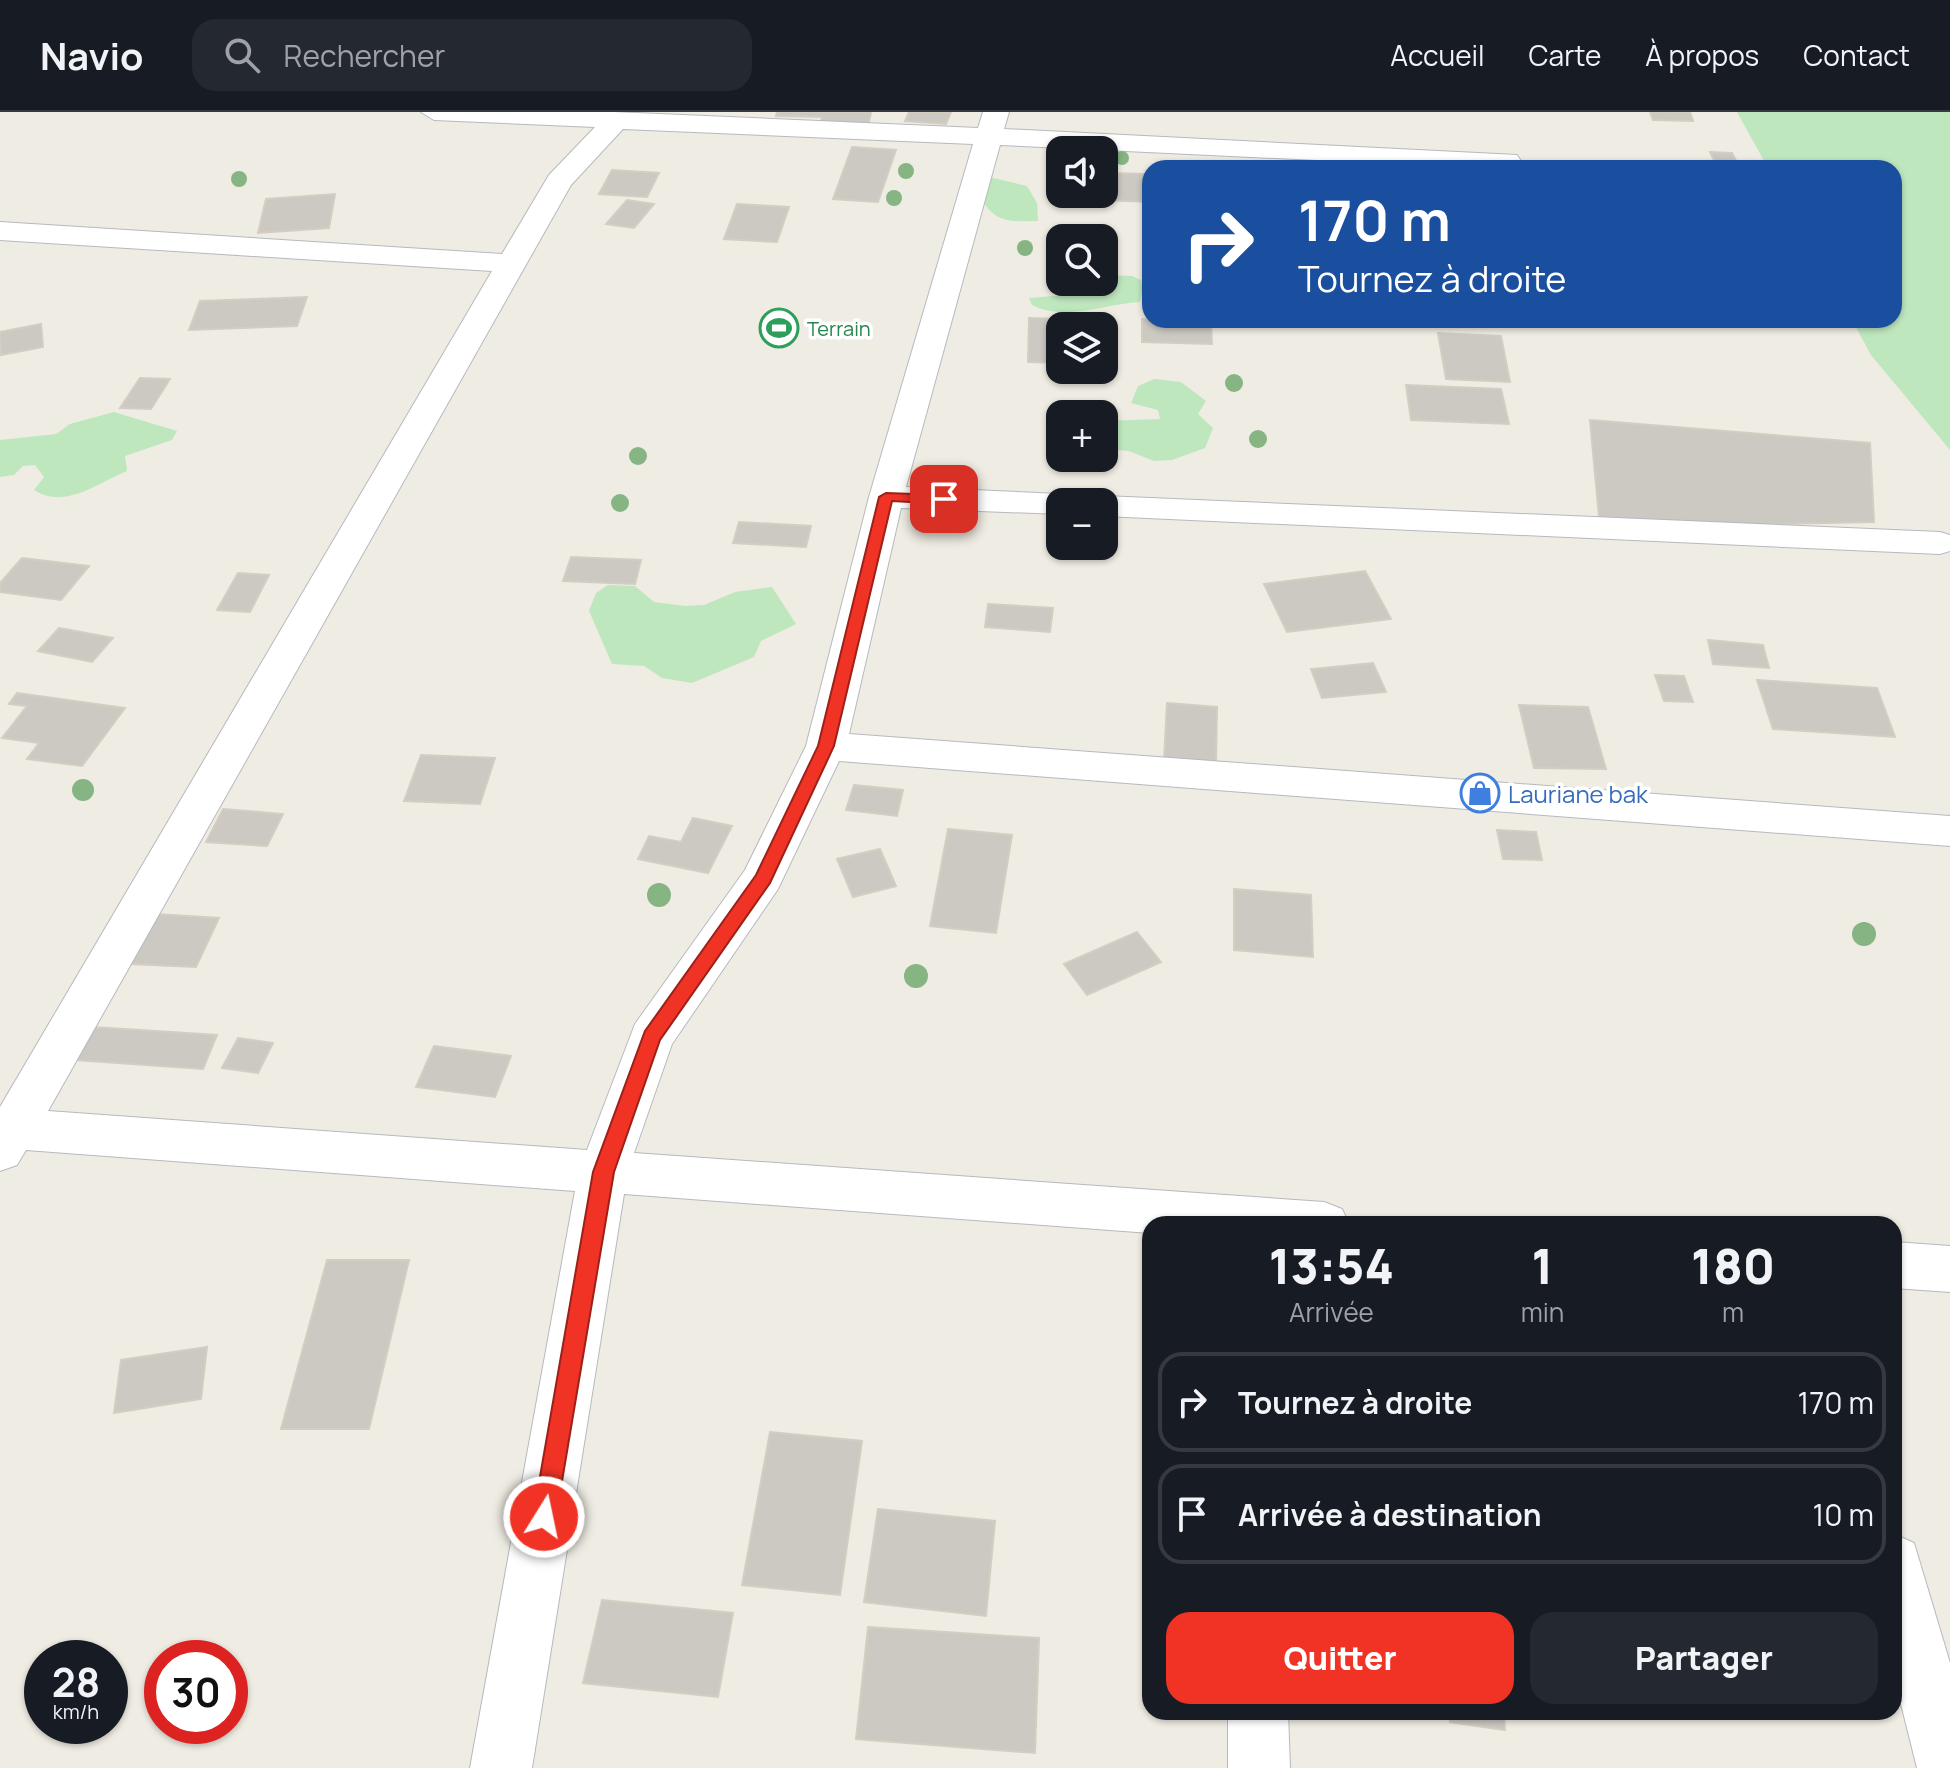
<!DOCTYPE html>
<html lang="fr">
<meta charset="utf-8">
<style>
:root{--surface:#171b24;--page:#242831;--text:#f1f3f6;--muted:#9ea1a6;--line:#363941;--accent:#f13326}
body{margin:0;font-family:Manrope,sans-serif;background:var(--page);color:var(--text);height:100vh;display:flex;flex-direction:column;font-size:30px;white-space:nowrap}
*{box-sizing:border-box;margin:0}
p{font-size:26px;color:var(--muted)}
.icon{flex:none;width:44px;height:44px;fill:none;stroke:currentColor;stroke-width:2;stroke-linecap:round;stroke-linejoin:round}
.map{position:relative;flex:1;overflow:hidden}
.sheet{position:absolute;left:1142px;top:1104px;width:760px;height:504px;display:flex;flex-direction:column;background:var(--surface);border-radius:24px;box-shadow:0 2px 6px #0004}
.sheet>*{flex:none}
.guide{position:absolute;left:1142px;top:48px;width:760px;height:168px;border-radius:24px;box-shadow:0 2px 6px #0004;background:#1a4fa0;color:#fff;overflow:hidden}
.buttons{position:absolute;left:1046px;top:24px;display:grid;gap:16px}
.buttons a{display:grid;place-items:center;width:72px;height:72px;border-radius:16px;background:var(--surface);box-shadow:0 2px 6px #0004;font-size:40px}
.speed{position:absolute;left:24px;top:1528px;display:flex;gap:16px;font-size:40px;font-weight:700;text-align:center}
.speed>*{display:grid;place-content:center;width:104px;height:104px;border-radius:50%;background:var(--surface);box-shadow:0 2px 6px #0004;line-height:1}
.speed small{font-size:20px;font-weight:400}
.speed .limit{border:12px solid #d22;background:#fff;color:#111}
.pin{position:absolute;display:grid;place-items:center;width:68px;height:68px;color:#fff;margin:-34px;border-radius:16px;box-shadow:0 4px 12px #0006}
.me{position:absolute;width:88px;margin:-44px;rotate:10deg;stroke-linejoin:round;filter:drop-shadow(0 0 6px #0008)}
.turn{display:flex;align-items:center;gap:28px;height:168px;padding:0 24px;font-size:36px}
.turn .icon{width:104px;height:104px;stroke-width:2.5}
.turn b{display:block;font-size:56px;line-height:68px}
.eta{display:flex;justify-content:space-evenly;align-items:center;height:136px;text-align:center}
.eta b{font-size:48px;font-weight:800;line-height:56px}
.primary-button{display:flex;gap:16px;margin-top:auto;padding:16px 24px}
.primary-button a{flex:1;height:92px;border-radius:24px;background:var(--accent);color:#fff;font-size:32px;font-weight:800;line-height:92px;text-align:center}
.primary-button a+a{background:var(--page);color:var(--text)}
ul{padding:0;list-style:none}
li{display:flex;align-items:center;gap:24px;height:100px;margin:0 16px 12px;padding:0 8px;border:4px solid var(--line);border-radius:24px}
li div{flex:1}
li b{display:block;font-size:30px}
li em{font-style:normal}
header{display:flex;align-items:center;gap:48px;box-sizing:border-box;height:112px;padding:0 40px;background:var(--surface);border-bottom:2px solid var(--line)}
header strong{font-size:38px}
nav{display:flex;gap:44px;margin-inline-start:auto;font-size:28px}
.search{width:560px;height:72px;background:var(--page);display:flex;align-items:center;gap:20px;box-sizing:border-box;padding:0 28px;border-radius:24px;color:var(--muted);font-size:30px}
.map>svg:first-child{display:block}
</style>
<header>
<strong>Navio</strong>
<div class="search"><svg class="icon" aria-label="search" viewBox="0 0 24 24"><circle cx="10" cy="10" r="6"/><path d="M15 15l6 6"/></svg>Rechercher</div>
<nav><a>Accueil</a><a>Carte</a><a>À propos</a><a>Contact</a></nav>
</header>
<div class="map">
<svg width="1950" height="1656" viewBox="0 0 1950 1656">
<rect width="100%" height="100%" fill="#efece3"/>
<path fill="#bfe7be" d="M1737,0H1950V338L1871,243L1852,208H1894V56H1768Z
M989,65L1027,74L1037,91L1038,109C1008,110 994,111 978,82Z
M1109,163L1132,164L1141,168L1143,176L1140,190C1103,192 1066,210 1032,193L1029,186L1065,183V176L1093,172L1103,176Z
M1154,267L1181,270L1206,289L1198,302L1213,316L1205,336L1172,348L1154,349L1129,339L1104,337V309L1160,307L1158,298L1131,291L1138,274Z
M114,300L177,319L172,328L125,344L127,359C97,371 65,398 34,378L44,365L35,353L23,354L14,363L0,365V328L56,322L70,312Z
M608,473L635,474L654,490L685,494L704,493L735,480L772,475L796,512L761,529L754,545L692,571L662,566L644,554L612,552L589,499L596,481Z"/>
<path fill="#ccc8c2" stroke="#d4cdc1" stroke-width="2" d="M777,0H871L868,16L820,14L822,5L776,4Z
M909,0H951L946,12L905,9Z
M1650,0H1690L1693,9L1653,8Z
M852,35L896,38L878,90L833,87Z
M1710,40L1732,41L1740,56H1718Z
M612,58L659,61L647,85L599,82Z
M1105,61L1150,62V90L1103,88Z
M335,82L329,116L258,121L266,87Z
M627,88L654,92L634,116L606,112Z
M737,92L789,95L777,130L724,127Z
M307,185L297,214L189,218L200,189Z
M1029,206L1089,208V214H1060V251L1028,250Z
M1142,207L1211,210L1212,232L1142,230Z
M41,212L43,235L1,243L0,220Z
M1438,221L1501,224L1510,270L1446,267Z
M140,266L170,267L151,297L120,296Z
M1406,273L1501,277L1509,312L1411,308Z
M1590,308L1870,331L1874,410L1600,416Z
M739,410L811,414L806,435L733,431Z
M571,445L641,448L635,472L563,469Z
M22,446L89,454L61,488L0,480V471Z
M1365,459L1391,507L1287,520L1264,472Z
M238,461L269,463L250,500L217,498Z
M988,492L1053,496L1050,520L985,515Z
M59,516L113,526L92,550L38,539Z
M1708,528L1763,533L1769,556L1713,552Z
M1373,551L1386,580L1322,586L1311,557Z
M1655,563L1684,564L1693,590L1664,589Z
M1757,568L1877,576L1895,625L1773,617Z
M17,581L125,596L82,654L27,647L39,631L2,626L27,594L9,592Z
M1167,591L1217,595L1216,652L1164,648Z
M1519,593L1588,595L1606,657L1534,656Z
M421,643L495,646L480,692L404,689Z
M854,673L903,678L897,704L846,698Z
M223,697L283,702L267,734L206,730Z
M693,706L732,714L708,761L638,747L649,724L681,730Z
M948,717L1012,723L996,821L930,814Z
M1497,718L1536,720L1542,748L1503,747Z
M880,737L896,774L853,785L837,747Z
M1234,777L1311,783L1313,845L1234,838Z
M155,802L219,806L196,855L131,852Z
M1137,820L1161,850L1087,883L1064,852Z
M92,915L217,923L203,957L76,948Z
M238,926L273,931L258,961L222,956Z
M434,934L511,944L495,985L416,975Z
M327,1148H409L369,1317H281Z
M207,1235L201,1287L114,1301L121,1248Z
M770,1320L862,1329L840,1483L742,1473Z
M878,1397L995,1409L986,1504L864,1490Z
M602,1488L733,1501L718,1585L583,1571Z
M868,1515L1039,1526L1035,1641L856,1627Z
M1449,1600H1504L1505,1618L1450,1610Z"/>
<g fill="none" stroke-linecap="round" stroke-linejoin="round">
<defs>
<path id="minor" d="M421,0H613L978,16L983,0H1009L1004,17L1517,43L1521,49L1517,55L1483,56L1000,33L906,375L1060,382L1072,385L1076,390H1060V402L901,396L849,622L1950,704V734L839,649L778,777L672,932L634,1041L1324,1090L1342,1097L1349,1112H1150V1121L624,1082L532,1656H470L575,1079L26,1038L17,1053L0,1059V995L492,159L0,128V110L502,142L549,63L595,15L434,8ZM623,17L973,32L869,385L806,634L745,758L635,912L587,1038L48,999L571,73Z
M1104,384L1940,420L1950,423V439L1940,442L1104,404V390H1089Z
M1894,1130L1950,1134V1180L1894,1176Z
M1894,1422L1914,1431L1950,1551V1656H1917L1894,1564Z
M1228,1600H1288L1290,1656H1228Z"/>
</defs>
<use href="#minor" stroke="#b6b9be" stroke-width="2"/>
<use href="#minor" fill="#fff" fill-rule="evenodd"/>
</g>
<g fill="#86b482">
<circle cx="1122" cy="46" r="7"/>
<circle cx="906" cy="59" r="8"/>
<circle cx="239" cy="67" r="8"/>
<circle cx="894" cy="86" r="8"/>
<circle cx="1025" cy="136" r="8"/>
<circle cx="1234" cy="271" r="9"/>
<circle cx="1258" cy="327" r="9"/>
<circle cx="638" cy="344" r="9"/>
<circle cx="620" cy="391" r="9"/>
<circle cx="83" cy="678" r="11"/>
<circle cx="659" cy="783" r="12"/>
<circle cx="1864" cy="822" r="12"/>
<circle cx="916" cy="864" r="12"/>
</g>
<path fill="#f13326" stroke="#9d2119" stroke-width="2" d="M886,381L944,383L951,387L944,392L892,389L834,634L770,771L660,928L614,1060L556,1405L553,1413L544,1416L536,1413L533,1405L593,1060L645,919L756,763L818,634L879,385Z"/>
<defs>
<symbol id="stadium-ring" viewBox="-11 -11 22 22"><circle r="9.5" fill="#fff" stroke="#2e9e5b" stroke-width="1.5"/><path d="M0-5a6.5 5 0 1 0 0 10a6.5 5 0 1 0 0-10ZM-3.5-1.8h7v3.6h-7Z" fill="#2e9e5b"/></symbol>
<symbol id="shop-ring" viewBox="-11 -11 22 22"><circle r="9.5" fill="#fff" stroke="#3f7fe0" stroke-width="1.5"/><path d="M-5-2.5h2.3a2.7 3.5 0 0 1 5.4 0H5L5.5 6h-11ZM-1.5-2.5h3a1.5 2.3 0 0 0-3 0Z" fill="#3f7fe0"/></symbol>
</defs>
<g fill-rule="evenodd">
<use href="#stadium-ring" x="757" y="194" width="44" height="44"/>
<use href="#shop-ring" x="1458" y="659" width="44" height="44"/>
</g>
<g text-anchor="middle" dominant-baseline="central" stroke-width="7" stroke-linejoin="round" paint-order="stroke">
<g font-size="20" fill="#27864d" stroke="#fff" text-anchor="start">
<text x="807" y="216">Terrain</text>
</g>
<g font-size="24" fill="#366cbe" stroke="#fff" text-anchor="start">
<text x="1508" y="681">Lauriane bak</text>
</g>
</g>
</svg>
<div class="buttons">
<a><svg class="icon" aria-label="sound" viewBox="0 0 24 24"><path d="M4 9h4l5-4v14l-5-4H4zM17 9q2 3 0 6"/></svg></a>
<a><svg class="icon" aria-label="search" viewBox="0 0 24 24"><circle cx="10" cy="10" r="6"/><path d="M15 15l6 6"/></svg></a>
<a><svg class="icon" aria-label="layers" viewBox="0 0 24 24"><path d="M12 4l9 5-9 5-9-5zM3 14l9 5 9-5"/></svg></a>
<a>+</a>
<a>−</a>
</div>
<div class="speed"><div>28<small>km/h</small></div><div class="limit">30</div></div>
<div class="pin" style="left:944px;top:387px;background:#d93025"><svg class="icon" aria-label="arrive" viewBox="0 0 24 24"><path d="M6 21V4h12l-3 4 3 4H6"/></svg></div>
<svg class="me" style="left:544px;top:1405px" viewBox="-20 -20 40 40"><circle r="17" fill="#f13326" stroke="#fff" stroke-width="3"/><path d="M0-11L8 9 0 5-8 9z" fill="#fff"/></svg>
<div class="guide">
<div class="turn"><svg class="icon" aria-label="right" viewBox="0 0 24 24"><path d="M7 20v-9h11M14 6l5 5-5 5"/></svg><div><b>170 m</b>Tournez à droite</div></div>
</div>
<section class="sheet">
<div class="eta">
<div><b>13:54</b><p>Arrivée</p></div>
<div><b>1</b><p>min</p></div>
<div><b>180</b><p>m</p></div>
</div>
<ul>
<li><svg class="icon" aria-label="right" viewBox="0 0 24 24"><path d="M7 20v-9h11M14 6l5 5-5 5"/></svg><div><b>Tournez à droite</b></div><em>170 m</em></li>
<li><svg class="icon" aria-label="arrive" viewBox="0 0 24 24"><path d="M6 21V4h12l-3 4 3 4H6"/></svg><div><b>Arrivée à destination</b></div><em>10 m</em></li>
</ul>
<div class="primary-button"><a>Quitter</a><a>Partager</a></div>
</section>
</div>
